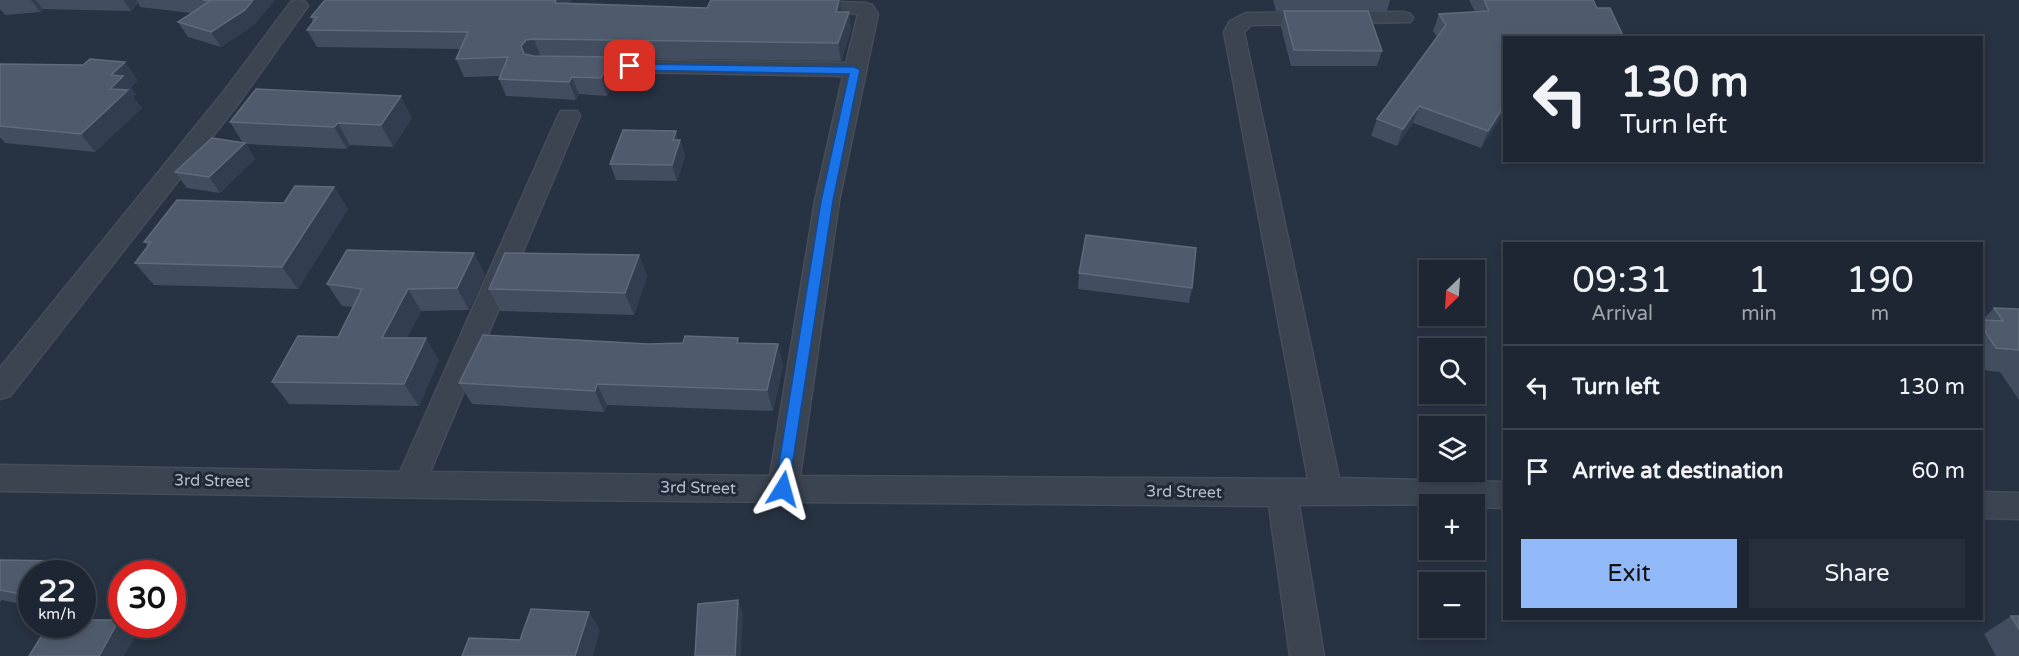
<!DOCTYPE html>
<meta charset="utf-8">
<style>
:root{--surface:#1d2632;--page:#252e3a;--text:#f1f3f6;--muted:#a0a5ac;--line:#3b434d;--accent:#91b8f7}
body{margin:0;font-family:"Varela Round",sans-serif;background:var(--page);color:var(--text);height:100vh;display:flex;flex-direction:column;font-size:22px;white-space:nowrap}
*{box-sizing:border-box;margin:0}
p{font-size:20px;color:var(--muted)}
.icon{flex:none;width:33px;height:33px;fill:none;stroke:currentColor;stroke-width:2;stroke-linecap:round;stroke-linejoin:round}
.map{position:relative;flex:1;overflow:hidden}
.drawer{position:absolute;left:1503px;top:242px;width:480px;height:378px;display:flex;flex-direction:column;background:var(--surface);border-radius:0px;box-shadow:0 3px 9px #0003,0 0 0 2px var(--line)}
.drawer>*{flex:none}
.top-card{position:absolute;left:1503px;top:36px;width:480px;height:126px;border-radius:0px;box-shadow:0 3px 9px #0003,0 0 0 2px var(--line);background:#1d2632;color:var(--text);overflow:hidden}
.needle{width:39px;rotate:205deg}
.fabs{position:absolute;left:1419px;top:260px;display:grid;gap:12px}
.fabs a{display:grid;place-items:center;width:66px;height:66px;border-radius:0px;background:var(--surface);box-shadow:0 3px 9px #0003,0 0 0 2px var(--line);font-size:30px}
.speed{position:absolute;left:18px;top:560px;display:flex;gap:12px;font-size:30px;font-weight:700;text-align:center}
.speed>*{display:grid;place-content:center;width:78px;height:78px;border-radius:50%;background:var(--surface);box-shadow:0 3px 9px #0003,0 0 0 2px var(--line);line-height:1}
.speed small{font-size:15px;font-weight:400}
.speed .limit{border:9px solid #d22;background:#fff;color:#111}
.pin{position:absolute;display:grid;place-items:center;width:51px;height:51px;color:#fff;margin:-26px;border-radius:12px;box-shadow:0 3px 9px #0006}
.me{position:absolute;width:66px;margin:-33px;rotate:8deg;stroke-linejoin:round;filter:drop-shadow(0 0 4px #0008)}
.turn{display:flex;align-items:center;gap:21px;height:126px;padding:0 18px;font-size:27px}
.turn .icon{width:78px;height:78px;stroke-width:2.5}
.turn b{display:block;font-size:42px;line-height:51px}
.eta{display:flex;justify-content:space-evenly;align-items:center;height:102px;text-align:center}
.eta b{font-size:36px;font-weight:600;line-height:42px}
.button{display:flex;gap:12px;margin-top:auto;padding:12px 18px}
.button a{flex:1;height:69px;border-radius:0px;background:var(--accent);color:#111;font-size:24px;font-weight:600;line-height:69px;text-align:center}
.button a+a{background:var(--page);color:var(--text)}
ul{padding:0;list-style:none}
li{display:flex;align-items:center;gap:18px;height:84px;padding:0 18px;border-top:2px solid var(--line)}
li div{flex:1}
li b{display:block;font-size:22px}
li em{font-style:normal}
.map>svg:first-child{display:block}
</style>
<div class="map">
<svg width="2019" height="656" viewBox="0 0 2019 656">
<rect width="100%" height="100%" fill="#273242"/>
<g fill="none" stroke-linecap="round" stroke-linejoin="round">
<defs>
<path id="minor" d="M298,0L305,2L308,6L241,100L10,396L0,399V368L225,90L291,2Z
M796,0L865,3L872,5L878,14L839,201L800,476L1308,479L1224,32L1230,21L1246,13L1403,12L1410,14L1413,18L1410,22L1251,25L1244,32L1339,478L1504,482V508L1474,507V504L1299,505L1324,656H1290L1269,506L564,500L0,491V465L400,472L558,116L561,111H577L580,116L430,472L770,476L815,201L843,76L577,71L569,70L566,65L569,60L577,59L846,63L858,14L803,10L796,8L793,4Z
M1982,492L2019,493V519L1982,518Z"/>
</defs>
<use href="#minor" stroke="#454d5b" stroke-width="3"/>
<use href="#minor" fill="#3b4451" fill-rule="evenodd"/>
</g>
<path fill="#424e60" d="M0,0H275L254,25L221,47L188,37L178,22L191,13L140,7L138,3L131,11L43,9L40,12L5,15L0,9Z
M325,0H571L570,3L707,8L711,0H840L841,12H849L851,30L841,61L612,58L617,75L607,96L579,94L576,100L506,96L499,79L500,76L464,77L456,59L460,49L317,47L307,30L313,22L311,17Z
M1273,0H1390L1387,11H1276Z
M1469,0H1593L1504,38V112L1481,148L1413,123L1397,146L1371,136L1377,119L1437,37L1433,31L1439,14L1475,12Z
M1284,11L1382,51L1377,66H1291L1281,27Z
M0,64L138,80L131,87L136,94L133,97L142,108L95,152L5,143L0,137Z
M412,118L393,147L350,145L347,149L246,144L255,159L220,193L187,188L175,172L243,143L230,122Z
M679,140H680L685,156L677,181L616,180L610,164Z
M334,187L348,209L298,289L154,285L135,263L148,247L144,242L284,203Z
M474,253L485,275L469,310L421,311L407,338L439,360L419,406L289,404L272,382L338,337L353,307L342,306L327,284Z
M639,255L647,276L634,315L500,311L489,289Z
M1079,273L1192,288L1189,303L1078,289Z
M1994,308L2019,309V400L2000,372L1982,370V320Z
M738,338L739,343L778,344L783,366L773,411L607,405L604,412L472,404L459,383L648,344L683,343Z
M0,560L62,561L77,573H32V606L2,600L0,602Z
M2011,616H2019V656H1996L1984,634Z"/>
<path fill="#323e4f" d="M31,0H36L43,9L40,12Z
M123,0H136L138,3L131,11Z
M253,0H275L254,25L221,47L211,32Z
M556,0H571L561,20L555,3Z
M839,0H840L842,14L836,12Z
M849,12L851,30L841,61L838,43Z
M534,39L541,57L528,64L521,46L526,40Z
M612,57L617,75L607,96L601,78Z
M125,62L138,80L131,87L136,94L133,97L142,108L95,152L81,134L110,89L111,75Z
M572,77L579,94L576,100L569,82Z
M401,96L412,118L393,147L381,125Z
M1419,106L1413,123L1397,146L1403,129Z
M1504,106V112L1481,148L1488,131Z
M338,123L350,145L347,149L334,127Z
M676,131L679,143L680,140L685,156L677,181L672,165L673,140Z
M245,143L255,159L220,193L209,177Z
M334,187L348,209L298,289L282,267Z
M474,253L485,275L469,310L457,288Z
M639,255L647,276L634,315L625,293Z
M408,289L421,311L397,359L382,338Z
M426,338L439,360L419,406L404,384Z
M778,344L783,366L773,411L767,390Z
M597,384L607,405L604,412L595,391Z
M62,561L77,573H52Z
M738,600L743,614L741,656H735Z
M589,612L600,630L593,656H575Z
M119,620L122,622V624H124L137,634L124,656H99Z"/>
<path fill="#4f5b6c" stroke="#5f6a7a" stroke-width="1.5" d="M203,0H253L245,10L211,32L178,22L210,1Z
M325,0H556L555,3L707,8L711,0H839L836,12H849L838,43L534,39L526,40L521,46L524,54L534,56L612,57L601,78L572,77L569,82L499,79L508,57L456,59L468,32L307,30L317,17H311Z
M1484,0H1593L1597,8H1610L1624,38H1504V106L1488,131L1419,106L1403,129L1377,119L1446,25L1439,14L1489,11Z
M1284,11H1368L1382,51L1294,50Z
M90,59L125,62L111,75L123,76L110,89L128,90L81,134L0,126V64L83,65Z
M256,89L401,96L381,125L338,123L334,127L230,122Z
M623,130L676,131L673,140H680L672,165L610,164Z
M212,138L245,143L209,177L175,172Z
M295,186L334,187L282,267L135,263L151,242H144L177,200L284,203Z
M1086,235L1196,248L1192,288L1079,273Z
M347,250L474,253L457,288L408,289L382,338H426L404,384L272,382L298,336L338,337L362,289L327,284Z
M505,253L639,255L625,293L489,289Z
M1994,308L2019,309V350L1996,348L1982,327V320L2003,321Z
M483,335L648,344L683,343L685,336L738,338L737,343L778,344L767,390L597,384L595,391L459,383Z
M0,560L62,561L52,573H32V596L0,590Z
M738,600L735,656H695L698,604Z
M531,609L589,612L575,656H462L469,638L520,640Z
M2011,616H2019V629Z
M82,620H119L99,656H29L49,624H82Z"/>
<path fill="#1a73e8" stroke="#114b97" stroke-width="1.5" d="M627,64L855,67L860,70L833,201L788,493H778L775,489L821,201L849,74L630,70L625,66Z"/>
<g text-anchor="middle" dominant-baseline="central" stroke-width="6" stroke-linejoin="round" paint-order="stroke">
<g font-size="16" fill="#b8bfcb" stroke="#202937">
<text transform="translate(212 481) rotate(1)">3rd Street</text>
<text transform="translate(698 488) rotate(1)">3rd Street</text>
<text transform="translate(1184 492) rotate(1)">3rd Street</text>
</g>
</g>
</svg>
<div class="fabs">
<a><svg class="needle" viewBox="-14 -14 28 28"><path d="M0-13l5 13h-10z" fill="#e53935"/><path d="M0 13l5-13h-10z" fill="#a0a5ac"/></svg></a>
<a><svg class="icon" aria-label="search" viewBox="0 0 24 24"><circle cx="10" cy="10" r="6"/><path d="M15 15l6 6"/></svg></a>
<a><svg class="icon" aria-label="layers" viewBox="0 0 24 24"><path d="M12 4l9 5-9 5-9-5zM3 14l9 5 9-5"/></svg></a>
<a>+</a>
<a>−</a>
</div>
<div class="speed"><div>22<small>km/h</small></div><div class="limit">30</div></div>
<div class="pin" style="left:630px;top:66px;background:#d93025"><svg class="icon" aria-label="arrive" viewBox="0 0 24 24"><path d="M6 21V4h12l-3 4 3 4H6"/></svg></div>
<svg class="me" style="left:783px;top:489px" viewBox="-20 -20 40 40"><path d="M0-17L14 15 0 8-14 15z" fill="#1a73e8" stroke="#fff" stroke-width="4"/></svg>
<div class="top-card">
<div class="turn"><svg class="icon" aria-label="left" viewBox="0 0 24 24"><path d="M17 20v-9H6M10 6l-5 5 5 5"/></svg><div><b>130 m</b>Turn left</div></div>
</div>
<section class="drawer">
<div class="eta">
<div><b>09:31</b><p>Arrival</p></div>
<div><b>1</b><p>min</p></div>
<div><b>190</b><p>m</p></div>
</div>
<ul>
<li><svg class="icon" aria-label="left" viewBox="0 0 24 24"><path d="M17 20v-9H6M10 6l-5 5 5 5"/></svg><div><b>Turn left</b></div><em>130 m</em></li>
<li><svg class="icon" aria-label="arrive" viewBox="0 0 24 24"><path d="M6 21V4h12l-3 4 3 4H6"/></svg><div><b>Arrive at destination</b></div><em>60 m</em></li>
</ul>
<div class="button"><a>Exit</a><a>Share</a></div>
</section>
</div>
